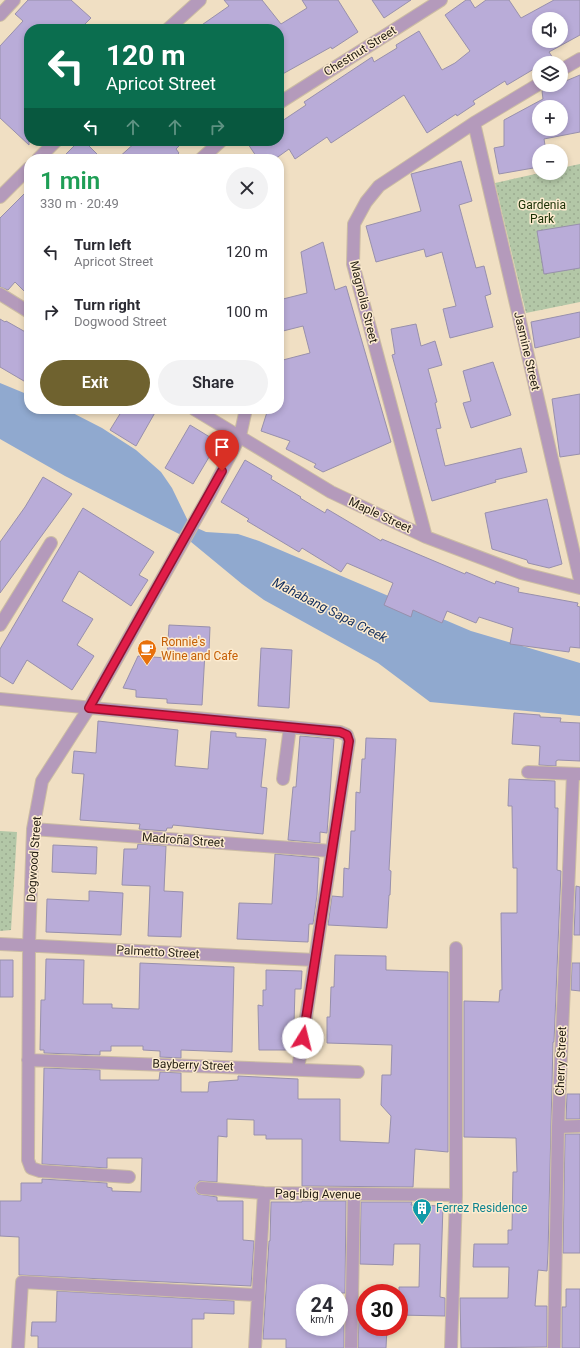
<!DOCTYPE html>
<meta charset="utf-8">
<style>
:root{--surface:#fff;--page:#f2f2f3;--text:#2b2b33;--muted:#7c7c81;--accent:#6f622f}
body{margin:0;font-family:Roboto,sans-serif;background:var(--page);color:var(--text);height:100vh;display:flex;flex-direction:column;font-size:15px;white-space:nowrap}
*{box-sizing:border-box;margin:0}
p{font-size:13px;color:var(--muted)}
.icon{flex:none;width:22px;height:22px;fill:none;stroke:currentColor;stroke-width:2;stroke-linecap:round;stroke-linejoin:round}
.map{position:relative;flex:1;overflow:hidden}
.side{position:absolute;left:24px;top:154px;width:260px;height:260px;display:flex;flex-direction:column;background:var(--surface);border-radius:16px;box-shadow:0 2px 6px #0003}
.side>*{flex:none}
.guide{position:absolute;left:24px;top:24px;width:260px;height:122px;border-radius:16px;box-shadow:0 2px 6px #0003;background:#0b6e4f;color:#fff;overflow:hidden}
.controls{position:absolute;left:532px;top:12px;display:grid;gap:8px}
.controls a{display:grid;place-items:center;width:36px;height:36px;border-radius:50%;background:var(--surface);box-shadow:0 2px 6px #0003;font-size:20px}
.speed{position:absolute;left:296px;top:1284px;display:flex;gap:8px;font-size:20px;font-weight:700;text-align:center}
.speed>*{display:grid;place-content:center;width:52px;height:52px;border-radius:50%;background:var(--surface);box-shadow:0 2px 6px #0003;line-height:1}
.speed small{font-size:10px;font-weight:400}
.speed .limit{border:6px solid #d22;background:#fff;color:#111}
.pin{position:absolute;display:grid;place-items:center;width:34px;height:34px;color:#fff;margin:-41px -17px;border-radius:50% 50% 50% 0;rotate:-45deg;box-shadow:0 0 4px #0007}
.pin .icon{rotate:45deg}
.me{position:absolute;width:44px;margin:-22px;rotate:9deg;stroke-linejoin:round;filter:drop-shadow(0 0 3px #0008)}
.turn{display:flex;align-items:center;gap:14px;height:84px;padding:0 16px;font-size:18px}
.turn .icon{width:52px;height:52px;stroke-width:2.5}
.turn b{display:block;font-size:28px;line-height:34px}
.lanes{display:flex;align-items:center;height:38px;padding:0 16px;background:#0003;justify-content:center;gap:20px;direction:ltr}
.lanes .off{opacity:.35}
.round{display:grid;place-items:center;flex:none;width:42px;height:42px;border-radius:21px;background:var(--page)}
.overview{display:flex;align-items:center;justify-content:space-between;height:68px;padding:0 16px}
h1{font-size:24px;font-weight:600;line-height:30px;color:#1e9e55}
.action{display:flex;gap:8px;margin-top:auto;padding:8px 16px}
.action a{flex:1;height:46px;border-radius:24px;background:var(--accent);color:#fff;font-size:16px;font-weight:600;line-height:46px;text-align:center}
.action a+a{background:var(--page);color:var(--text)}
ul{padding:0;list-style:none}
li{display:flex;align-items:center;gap:12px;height:60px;padding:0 16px}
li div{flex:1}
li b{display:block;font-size:15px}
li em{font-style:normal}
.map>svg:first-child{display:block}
</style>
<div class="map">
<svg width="580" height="1348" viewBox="0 0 580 1348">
<defs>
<pattern id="park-dots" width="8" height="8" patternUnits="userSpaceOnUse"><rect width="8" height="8" fill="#b3c7a7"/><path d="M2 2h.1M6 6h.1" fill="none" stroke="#9aaa8f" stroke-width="1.8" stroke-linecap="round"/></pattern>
</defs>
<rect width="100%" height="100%" fill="#f0dfc3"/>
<path fill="url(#park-dots)" d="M580,164V302L526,313L495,183L540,173H561V168Z
M0,831L17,832L11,930L0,931Z"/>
<path fill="#90a9cf" d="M0,383L29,395V409H65L102,428L136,450L161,472L172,488L188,521L197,528L206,532L238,534L259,541L471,631L580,663V716L430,702L378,663L264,600L242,584L185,537L65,476L0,439Z"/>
<path fill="#b9acd8" stroke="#9890ac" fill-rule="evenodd" d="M28,0H71L91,18L80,29H29V145L0,118V46L23,21L15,14Z
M224,0H262L281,24L307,8L302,0H338L358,32L332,49L331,47L279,76V29H196L229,6Z
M372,0H411L384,18Z
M466,0H470L475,8L486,0H509L521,18L554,0H580V35L549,52L553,58L544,63H539V66L507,85L505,81L473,101L475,104L457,116L456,114L427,133L404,95L331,143L327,137L295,159L289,149L275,159H258L246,141H279V123L306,105L304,102L372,57L374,62L397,48L396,45L419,31L442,70L455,63L470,51L445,15ZM539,19H561V41H539Z
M580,75V132L544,139L546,151H539V167L499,174L494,148L504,146V120L543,99L542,91L561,85V83ZM539,107H561V129H539Z
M79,141H84L102,159H61Z
M137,141H184L176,149L179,153L173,159H117Z
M461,161L472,201L459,205L476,268L484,266L491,294L485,296L493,327L450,338L443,309L456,306L442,252L426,257L424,249L376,262L366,226L421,211L411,174Z
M29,189V296L15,282L8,290L0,287V218Z
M580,224V268L544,274L537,231Z
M323,242L335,290L346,286L391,442L323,472L314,467L316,464L286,449L290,441L261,431L268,409H279V361L310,353L303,326L279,332V300L307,293L301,252Z
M580,312V337L535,348L531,322Z
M0,319L5,322L6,321L29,334V384L0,367Z
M416,324L421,346L435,341L442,365L428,369L437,402L435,403L441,428L436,429L445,466L521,448L527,472L495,480L496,482L432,501L392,355L395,354L391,329Z
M493,362L511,415L471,428L463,403L471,401L463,371Z
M580,394V454L560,457L552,399Z
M123,409H157L136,446L110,430Z
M190,425L218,442L193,484L165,468Z
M245,460L272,476L271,479L301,497L300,498L325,513L327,509L381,541L382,539L465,574L466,572L495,584L496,581L519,588L518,592L578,603L577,606L580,607V648L570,647L569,652L510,644L513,628L479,617L476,623L447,611L442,623L413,610L411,617L384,605L393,583L347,563L341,572L302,548L299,552L247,521L249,519L221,502Z
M43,477L72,494L0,593V542L25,507Z
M547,499L562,564L549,568L528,563L527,560L492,549L485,513Z
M83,508L154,552L139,575L148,580L131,606L79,571L62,601L93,619L77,645L94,656L72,690L27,660L13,684L0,676V649Z
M169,625L210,627L209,652H205L202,705L167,703V699L136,697V690L123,688L138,656L167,658Z
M261,648L292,650L289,708L258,706Z
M514,713L540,715V717L561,718L560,722L580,723V761L558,760L556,761V766L539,765L540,746L512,744Z
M98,721L178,730L175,766L208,769L211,731L236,733V737L266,739L261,787L267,788L263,834L173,825L172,828H167L166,831L139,829L140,824L80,820L84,774L72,773L74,751L96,753Z
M300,736L334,739L327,833L320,832V843L288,840L293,787H296Z
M366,738L396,739L389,870L391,871L390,895H389L387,928L328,925L332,896L343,897L344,868L349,869L351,831H355L356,792L360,793L362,759H365Z
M509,779L555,781V808H558L557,870L561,871L554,1042H553L548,1253L547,1271L538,1270L535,1306H547V1347L461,1348L460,1298H508L509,1267H473L474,1244H508V1230H512L513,1172H517L516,1138L464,1137V1001L499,1002L500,990H502L501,913H517V868H513L512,806H508Z
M138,844L166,846L164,891L183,892L181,937L148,936L150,886L122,885L124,849H137Z
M53,845L97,847L96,874L52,872Z
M275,854L319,858L317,895L313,924H309L308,942L237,939L239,903L272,904Z
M576,886L580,887V935H574Z
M89,891L123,893L121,935L46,932L47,899L89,901Z
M335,955L386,956V970L448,972V1152L415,1149L413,1187L302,1186V1139H266V1135H254V1120L227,1119V1137L218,1136L217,1182L199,1181L195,1188L198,1194L217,1197V1201H243V1240L254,1241L251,1286L19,1275V1237L0,1236V1201H21V1183H42V1179L107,1183V1187L112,1188V1191L141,1192L142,1158H107V1168L42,1164L44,1068L100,1070V1080H159L160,1072L181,1073V1092H208L209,1082L238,1080V1076L298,1079V1099H340V1141L389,1143L391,1116L381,1105L382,1075H391L392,1045L327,1043V1017H330L331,987H334Z
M46,959L84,960L83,1004H112V1008L139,1009L140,963L234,967L232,1052L181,1050V1058L160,1057V1051L143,1050V1046H111V1051H100V1055L44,1053V1050H40L41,1000H45Z
M0,960H13V997H0Z
M572,963H580V991L571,990Z
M266,970L302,971L301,989H295L294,1024H289V1050H259L258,1005L263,1006V990H266Z
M567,1094H580V1119H566Z
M565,1134H580V1253H563Z
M302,1201H346L345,1293H304V1327H339V1318H344V1348H286V1339H263L269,1241H270L271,1202H302Z
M361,1202H412L411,1205L443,1206L440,1297L445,1298V1316L399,1315V1287H419L420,1244H394L393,1265L360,1264Z
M566,1289H580V1348H562V1307H566Z
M57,1291L234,1301V1314L204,1313V1319H192V1348H38V1336H31L32,1322H56Z
M359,1318H365V1327H387L386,1348H358Z"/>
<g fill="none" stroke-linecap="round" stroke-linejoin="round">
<defs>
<path id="minor" d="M0,15L14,0
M168,29L200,0
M561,70L580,59
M279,103L441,0
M474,123L580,580
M38,159L56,141
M201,159L221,141
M0,197L29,168
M0,294L29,312
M194,409L331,492L426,537L521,573L580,588
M426,537L353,264L354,224L366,202L379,186L474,123L539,84
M0,625L51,543
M0,699L340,732L347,735L349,741L298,1069
M528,772L580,774
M283,779L290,727
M33,829L332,851
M0,944L315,960
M28,1060L358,1072
M558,1127L580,1126
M129,1177L40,1171L31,1168L28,1160L29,945L33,829L42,781L89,708L210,494L240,436L246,409
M202,1188L264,1193L456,1195
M18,1348L22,1282L258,1295
M255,1348L264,1193
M351,1348L354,1195
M451,1348L456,1195V948
M554,1348L558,1127L573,774"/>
</defs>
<use href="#minor" stroke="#cbbca4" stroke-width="14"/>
<use href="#minor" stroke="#b49abb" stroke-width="12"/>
</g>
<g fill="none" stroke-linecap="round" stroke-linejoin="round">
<defs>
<path id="route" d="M222,471L89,708L340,732L347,735L349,741L303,1038"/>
</defs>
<use href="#route" stroke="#92132f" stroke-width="10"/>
<use href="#route" stroke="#e11d48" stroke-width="7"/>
</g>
<defs>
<symbol id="cafe-pin" viewBox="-11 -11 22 30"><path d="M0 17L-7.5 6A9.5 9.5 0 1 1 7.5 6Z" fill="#e8710a" stroke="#fdecd0"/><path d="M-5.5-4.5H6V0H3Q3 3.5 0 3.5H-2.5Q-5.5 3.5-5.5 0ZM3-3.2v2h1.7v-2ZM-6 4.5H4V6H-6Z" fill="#fff"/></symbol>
<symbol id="building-pin" viewBox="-11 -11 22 30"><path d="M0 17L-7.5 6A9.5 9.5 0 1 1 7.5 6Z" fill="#0f9aa8" stroke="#fdecd0"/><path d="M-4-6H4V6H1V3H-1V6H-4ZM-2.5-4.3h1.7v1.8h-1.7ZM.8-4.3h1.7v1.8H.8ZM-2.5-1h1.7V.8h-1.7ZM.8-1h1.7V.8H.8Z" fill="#fff"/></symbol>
</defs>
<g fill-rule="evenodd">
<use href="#cafe-pin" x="136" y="638" width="22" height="30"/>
<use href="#building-pin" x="411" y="1197" width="22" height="30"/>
</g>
<g text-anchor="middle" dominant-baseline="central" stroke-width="3" stroke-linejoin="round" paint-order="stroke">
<g font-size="12" fill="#241e14" stroke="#fdecd0">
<text transform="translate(360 51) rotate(-32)">Chestnut Street</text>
<text transform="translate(364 302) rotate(76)">Magnolia Street</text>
<text transform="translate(527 351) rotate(77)">Jasmine Street</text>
<text transform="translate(380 515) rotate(25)">Maple Street</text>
<text transform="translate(183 840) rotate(4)">Madroña Street</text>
<text transform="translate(34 859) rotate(-86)">Dogwood Street</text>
<text transform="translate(158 952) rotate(3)">Palmetto Street</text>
<text transform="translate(561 1061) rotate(-88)">Cherry Street</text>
<text transform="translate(193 1065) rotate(2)">Bayberry Street</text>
<text transform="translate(318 1194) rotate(1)">Pag-Ibig Avenue</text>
</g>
<g font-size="12" fill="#193004" stroke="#fdecd0">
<text x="542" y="205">Gardenia<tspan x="542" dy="14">Park</tspan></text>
</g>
<g font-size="12" fill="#c56008" stroke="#fdecd0" text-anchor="start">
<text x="161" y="642">Ronnie's<tspan x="161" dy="14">Wine and Cafe</tspan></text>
</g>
<g font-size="12" fill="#0d838f" stroke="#fdecd0" text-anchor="start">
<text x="436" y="1208">Ferrez Residence</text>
</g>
<g font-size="13" font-style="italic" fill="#102d5d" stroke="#fdecd0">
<text transform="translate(330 610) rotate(27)">Mahabang Sapa Creek</text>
</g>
</g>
</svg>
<div class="controls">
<a><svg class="icon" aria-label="sound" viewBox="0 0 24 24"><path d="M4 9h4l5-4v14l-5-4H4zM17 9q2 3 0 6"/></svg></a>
<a><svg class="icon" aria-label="layers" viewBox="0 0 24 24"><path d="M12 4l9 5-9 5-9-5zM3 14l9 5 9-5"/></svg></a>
<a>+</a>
<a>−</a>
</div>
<div class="speed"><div>24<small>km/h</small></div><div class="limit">30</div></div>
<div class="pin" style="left:222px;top:471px;background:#d93025"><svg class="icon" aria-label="arrive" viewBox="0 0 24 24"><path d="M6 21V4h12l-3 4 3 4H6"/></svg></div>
<svg class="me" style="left:303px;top:1038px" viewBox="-20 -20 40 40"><circle r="19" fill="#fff"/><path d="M0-13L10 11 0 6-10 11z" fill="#e11d48"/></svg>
<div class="guide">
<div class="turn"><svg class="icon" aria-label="left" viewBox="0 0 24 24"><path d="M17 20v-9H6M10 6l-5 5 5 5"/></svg><div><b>120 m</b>Apricot Street</div></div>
<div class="lanes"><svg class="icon" aria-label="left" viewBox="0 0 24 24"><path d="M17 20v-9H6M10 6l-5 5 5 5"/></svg><svg class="icon off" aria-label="ahead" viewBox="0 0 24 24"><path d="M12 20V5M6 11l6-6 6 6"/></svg><svg class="icon off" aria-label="ahead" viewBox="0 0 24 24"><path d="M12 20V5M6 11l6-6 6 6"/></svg><svg class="icon off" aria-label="right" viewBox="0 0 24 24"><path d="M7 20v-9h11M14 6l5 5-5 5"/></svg></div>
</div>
<section class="side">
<div class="overview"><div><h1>1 min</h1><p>330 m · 20:49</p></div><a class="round"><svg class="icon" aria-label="close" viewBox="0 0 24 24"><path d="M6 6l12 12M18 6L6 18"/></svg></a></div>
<ul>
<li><svg class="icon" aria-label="left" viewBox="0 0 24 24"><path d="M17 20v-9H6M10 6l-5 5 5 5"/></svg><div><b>Turn left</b><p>Apricot Street</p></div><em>120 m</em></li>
<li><svg class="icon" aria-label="right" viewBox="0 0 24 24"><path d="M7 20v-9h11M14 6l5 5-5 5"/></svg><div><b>Turn right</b><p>Dogwood Street</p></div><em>100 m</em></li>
</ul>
<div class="action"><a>Exit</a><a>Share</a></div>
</section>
</div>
